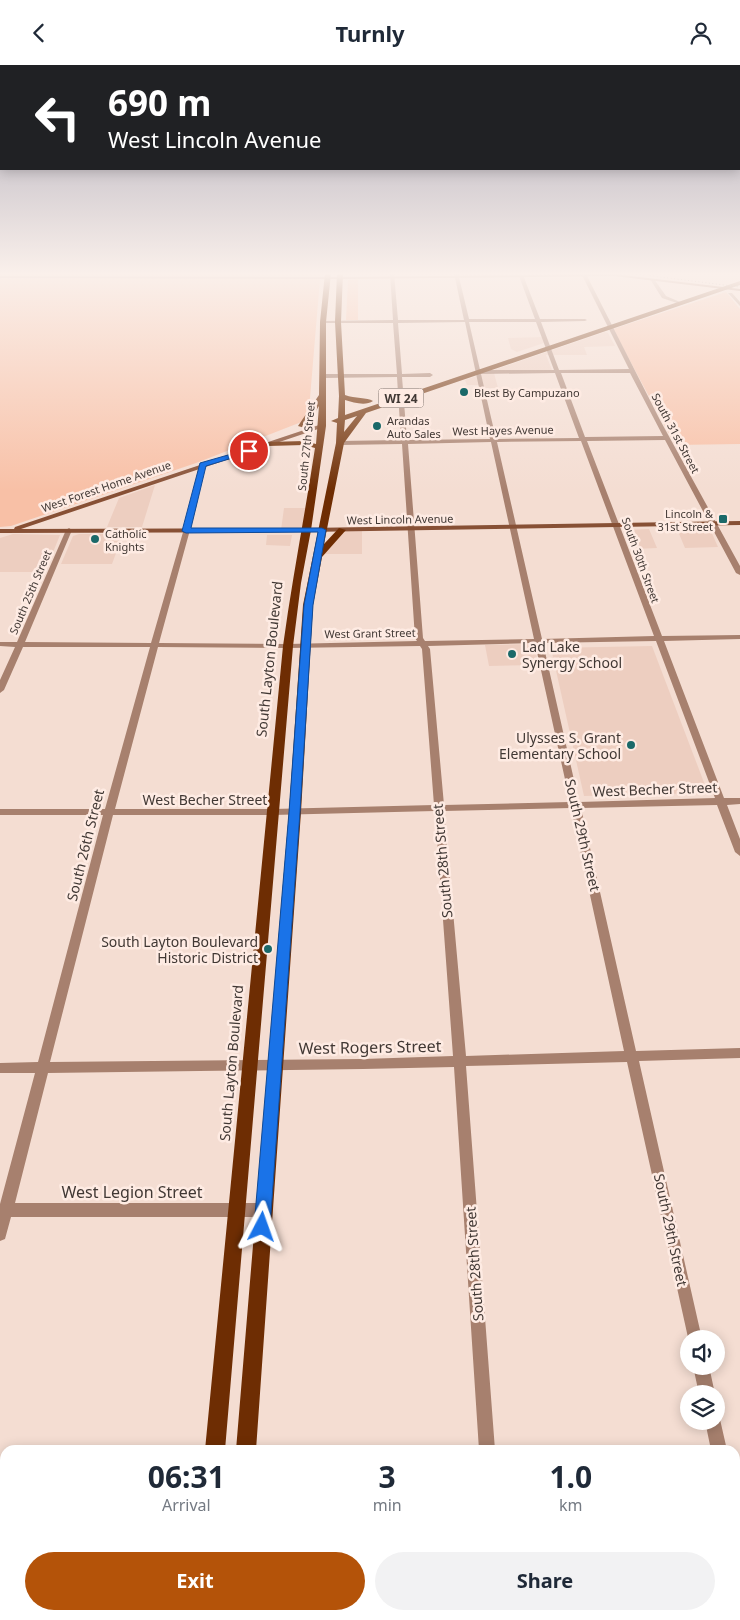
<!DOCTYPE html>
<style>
:root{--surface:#fff;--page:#f2f2f3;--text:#1f2937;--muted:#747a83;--accent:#b45309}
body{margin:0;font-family:"Noto Sans",sans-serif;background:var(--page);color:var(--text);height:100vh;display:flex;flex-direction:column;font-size:19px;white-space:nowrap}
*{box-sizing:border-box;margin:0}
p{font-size:16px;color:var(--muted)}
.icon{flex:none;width:28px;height:28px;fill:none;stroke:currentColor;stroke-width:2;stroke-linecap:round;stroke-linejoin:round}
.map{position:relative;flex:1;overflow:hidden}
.sheet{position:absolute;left:0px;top:1380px;width:740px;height:175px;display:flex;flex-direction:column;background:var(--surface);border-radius:15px 15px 0 0;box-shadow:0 2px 12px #0003}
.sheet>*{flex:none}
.guide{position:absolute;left:0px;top:0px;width:740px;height:105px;box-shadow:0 2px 12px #0003;background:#202124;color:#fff;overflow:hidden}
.tools{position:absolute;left:680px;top:1265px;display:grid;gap:10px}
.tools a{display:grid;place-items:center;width:45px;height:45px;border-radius:50%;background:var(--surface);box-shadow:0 2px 12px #0003;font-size:25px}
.pin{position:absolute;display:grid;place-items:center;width:42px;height:42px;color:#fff;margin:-21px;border:2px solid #fff;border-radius:50%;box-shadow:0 1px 5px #0007}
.me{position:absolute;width:55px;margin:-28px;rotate:4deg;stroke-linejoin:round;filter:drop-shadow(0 0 4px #0008)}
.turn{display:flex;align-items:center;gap:18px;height:105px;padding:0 25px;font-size:22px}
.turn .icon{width:65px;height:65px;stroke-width:2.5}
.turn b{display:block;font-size:35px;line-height:42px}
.eta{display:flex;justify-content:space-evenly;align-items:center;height:85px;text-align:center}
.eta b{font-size:30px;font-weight:700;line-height:35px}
.cta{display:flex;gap:10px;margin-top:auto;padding:10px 25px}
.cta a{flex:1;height:58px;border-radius:30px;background:var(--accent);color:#fff;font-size:20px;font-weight:700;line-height:58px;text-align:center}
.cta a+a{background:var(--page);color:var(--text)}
header{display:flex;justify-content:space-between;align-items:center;height:65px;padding:0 25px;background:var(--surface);font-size:22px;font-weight:700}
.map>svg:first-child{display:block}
</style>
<header><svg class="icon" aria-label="back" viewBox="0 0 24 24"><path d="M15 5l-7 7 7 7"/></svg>Turnly<svg class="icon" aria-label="person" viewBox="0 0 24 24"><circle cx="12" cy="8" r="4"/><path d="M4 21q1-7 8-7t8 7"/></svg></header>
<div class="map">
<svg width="740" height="1555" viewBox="0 0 740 1555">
<rect width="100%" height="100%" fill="#f4ddd2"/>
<path fill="#edcec0" d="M605,267L608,268L615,281L584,282L587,290H546L552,305L494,308L498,323H482L481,320H467L465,315Z
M545,272L547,277L517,287L511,284L508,273Z
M155,420L142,462H107L119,433Z
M284,443H311L307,465H281Z
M649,464L657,483L634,484L627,465Z
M677,464H710L718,482L685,483Z
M342,465H362V489H320Z
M13,469L60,470L45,507H0V473Z
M79,469H123L112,499H61L73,471Z
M267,470H292L290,481L266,480Z
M531,579L534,582L539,600L489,601L485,580Z
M652,581L708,728L584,731L551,583Z"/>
<path fill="#f8c0a6" d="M0,208H323L322,211L318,212L0,211Z
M0,213L320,214L310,333L304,356L196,398L11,461L0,462Z
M358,214V255H346L348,215Z
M726,227L740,244V379L675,380L613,264Z"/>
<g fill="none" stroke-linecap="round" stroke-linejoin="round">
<path fill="#a7806e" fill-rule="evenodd" d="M390,208H394L398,255H464L454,208H458L469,254H535L519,211L523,210L540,254H585L587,255L585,256L541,257L559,305L629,304L582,210L586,209L660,355L740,501V510L736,508L665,375L587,376L662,571L740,570V574L664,576L724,733H740V739L727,740L740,774V791L735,787L717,740L581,743L636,986L740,983V993L639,996L702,1274H689V1277L627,997L466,1001L495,1385H479L454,1002L363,1004L48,1008L15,1138H263L268,1140L270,1145L268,1150L263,1152H11L5,1174L0,1176V1139L35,1008H0V998L38,997L103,750H0V744H105L150,582H23L4,625L0,628V615L15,582L0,581V577H17L66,465L69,463L72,465L25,577L151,578L190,443L199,400L202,398L205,400L196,443L159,578L288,579L417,576L415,573L402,379L340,380L337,378L340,376L401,375L397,312L323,313L320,311L323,309H397L393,258H323L321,257L323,256L393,255ZM465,257L490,374L407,375L402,312H430L433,310L430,308L402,309L398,258ZM469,257H536L554,305H480ZM555,308L579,373L496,374L481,309ZM561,308H630L663,371L585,372ZM581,376L654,571L542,574L497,377ZM491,377L534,574L425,576L423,573L408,379ZM656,576L715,733L579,737L543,578ZM535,578L570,737L444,740L430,584L428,581ZM420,581L422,584L434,740L273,744H115L158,582L288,583ZM571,743L624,986L466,991L444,746ZM435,746L453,991L363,994L50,997L113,750H273Z
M650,214H654L666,231L680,237V239L662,233Z
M728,228H732L740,237V241Z
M693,1301H709L715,1329H699Z
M716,1349L719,1350L727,1385H711L705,1356H716Z
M735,1450L740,1452V1490L735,1487Z
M491,1550H509V1555H491Z"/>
<path fill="#875035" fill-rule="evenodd" d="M614,209L740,224V226L614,211L340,214L0,213V211L340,212Z
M322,359L325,361L324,362L21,464L307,463L740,456V460L307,467L0,468V464H14L15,462Z
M735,1418H740V1434H735Z
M0,1441H5V1457H0Z"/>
<path fill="#6e2d03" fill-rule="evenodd" d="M325,208H331L326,257V361L311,465L301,518L293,581L225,1385H205L283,581C292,515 305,449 315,383L304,380L268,381L264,379L268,377L304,376L316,379L319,341L305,363L298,361L319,330L320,257Z
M337,208H343L341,257L345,330C355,334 367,332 373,336C366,341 354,338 345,335V350L740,216V220L366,348L344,378L324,479L339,463L346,465L322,492L313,540L301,747L256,1385H236L289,747L303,540L336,378L337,358L331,356L338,353L339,331L335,257ZM357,351L344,367L345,355Z
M189,1550H211L210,1555H188Z
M225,1550H247V1555H225Z"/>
<path stroke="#635752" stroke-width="1" stroke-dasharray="1 2.5" stroke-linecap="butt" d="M629,208L740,222"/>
</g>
<linearGradient id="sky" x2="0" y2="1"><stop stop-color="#aca9b7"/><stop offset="0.49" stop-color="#faf0eb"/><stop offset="1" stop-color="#faf0eb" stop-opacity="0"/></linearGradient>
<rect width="740" height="426" fill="url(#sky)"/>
<path fill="#1a73e8" stroke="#114b97" d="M249,384L253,386L252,387L206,401L191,463H322L326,465L313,540L300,747L270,1162L268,1167L262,1169L257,1167L254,1162L289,747L304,540L318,467L186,468L182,466L200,398Z"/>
<g fill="#1b6969" stroke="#feebe3" stroke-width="2">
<circle cx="464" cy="327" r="5"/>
<circle cx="377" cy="361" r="5"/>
<rect x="718" y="449" width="10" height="10" rx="2.5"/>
<circle cx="95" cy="474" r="5"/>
<circle cx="512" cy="589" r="5"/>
<circle cx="631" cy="680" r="5"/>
<circle cx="268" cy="884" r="5"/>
</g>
<g text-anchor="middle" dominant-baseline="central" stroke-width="5" stroke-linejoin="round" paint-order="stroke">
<g font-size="11" fill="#413834" stroke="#feebe3" text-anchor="start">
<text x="474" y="327">Blest By Campuzano</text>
<text x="387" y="355">Arandas<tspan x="387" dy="13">Auto Sales</tspan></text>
<text x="713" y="448" text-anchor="end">Lincoln &amp;<tspan x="713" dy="13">31st Street</tspan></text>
<text x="105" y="468">Catholic<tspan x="105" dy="13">Knights</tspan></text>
</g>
<g font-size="11" fill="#413834" stroke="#feebe3">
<text transform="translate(503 365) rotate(-1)">West Hayes Avenue</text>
<text transform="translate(676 368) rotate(62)">South 31st Street</text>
<text transform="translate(306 381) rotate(-84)">South 27th Street</text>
<text transform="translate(106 421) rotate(-19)">West Forest Home Avenue</text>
<text transform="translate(400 454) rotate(-1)">West Lincoln Avenue</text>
<text transform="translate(641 495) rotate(70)">South 30th Street</text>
<text transform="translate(30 527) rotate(-67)">South 25th Street</text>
<text transform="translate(370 568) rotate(-1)">West Grant Street</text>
</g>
<rect fill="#feebe3" stroke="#7a6e68" stroke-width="1" x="378.5" y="323.5" width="45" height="19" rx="4"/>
<g font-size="12" font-weight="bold" fill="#413834">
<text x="401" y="333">WI 24</text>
</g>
<g font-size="14" fill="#413834" stroke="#feebe3" text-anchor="end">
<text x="522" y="581" text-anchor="start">Lad Lake<tspan x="522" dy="16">Synergy School</tspan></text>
<text x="621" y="672">Ulysses S. Grant<tspan x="621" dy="16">Elementary School</tspan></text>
<text x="258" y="876">South Layton Boulevard<tspan x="258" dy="16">Historic District</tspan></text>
</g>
<g font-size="14" fill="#413834" stroke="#feebe3">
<text transform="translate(269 594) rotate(-84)">South Layton Boulevard</text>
<text transform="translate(655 724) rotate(-2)">West Becher Street</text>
<text x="205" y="734">West Becher Street</text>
<text transform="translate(583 770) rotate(77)">South 29th Street</text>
<text transform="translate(85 780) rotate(-76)">South 26th Street</text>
<text transform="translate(442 796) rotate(-95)">South 28th Street</text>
<text transform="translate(231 998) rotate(-85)">South Layton Boulevard</text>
<text transform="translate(671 1165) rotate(78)">South 29th Street</text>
<text transform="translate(474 1199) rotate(-94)">South 28th Street</text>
</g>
<g font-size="16" fill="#413834" stroke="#feebe3">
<text transform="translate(370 982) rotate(-1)">West Rogers Street</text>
<text x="132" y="1127">West Legion Street</text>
</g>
</g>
</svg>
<div class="tools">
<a><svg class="icon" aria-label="sound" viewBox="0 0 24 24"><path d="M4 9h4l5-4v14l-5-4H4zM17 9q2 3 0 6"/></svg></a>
<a><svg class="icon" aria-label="layers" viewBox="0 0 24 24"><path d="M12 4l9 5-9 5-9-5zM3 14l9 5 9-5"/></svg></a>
</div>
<div class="pin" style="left:249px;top:386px;background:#d93025"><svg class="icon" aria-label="arrive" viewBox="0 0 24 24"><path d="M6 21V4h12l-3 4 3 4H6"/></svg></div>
<svg class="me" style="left:262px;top:1162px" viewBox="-20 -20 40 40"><path d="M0-17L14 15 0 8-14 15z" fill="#1a73e8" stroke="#fff" stroke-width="4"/></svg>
<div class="guide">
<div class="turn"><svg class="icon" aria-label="left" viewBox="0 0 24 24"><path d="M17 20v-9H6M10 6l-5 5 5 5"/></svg><div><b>690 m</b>West Lincoln Avenue</div></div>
</div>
<section class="sheet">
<div class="eta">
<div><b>06:31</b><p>Arrival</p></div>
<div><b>3</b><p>min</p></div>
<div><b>1.0</b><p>km</p></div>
</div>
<div class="cta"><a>Exit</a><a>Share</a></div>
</section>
</div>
